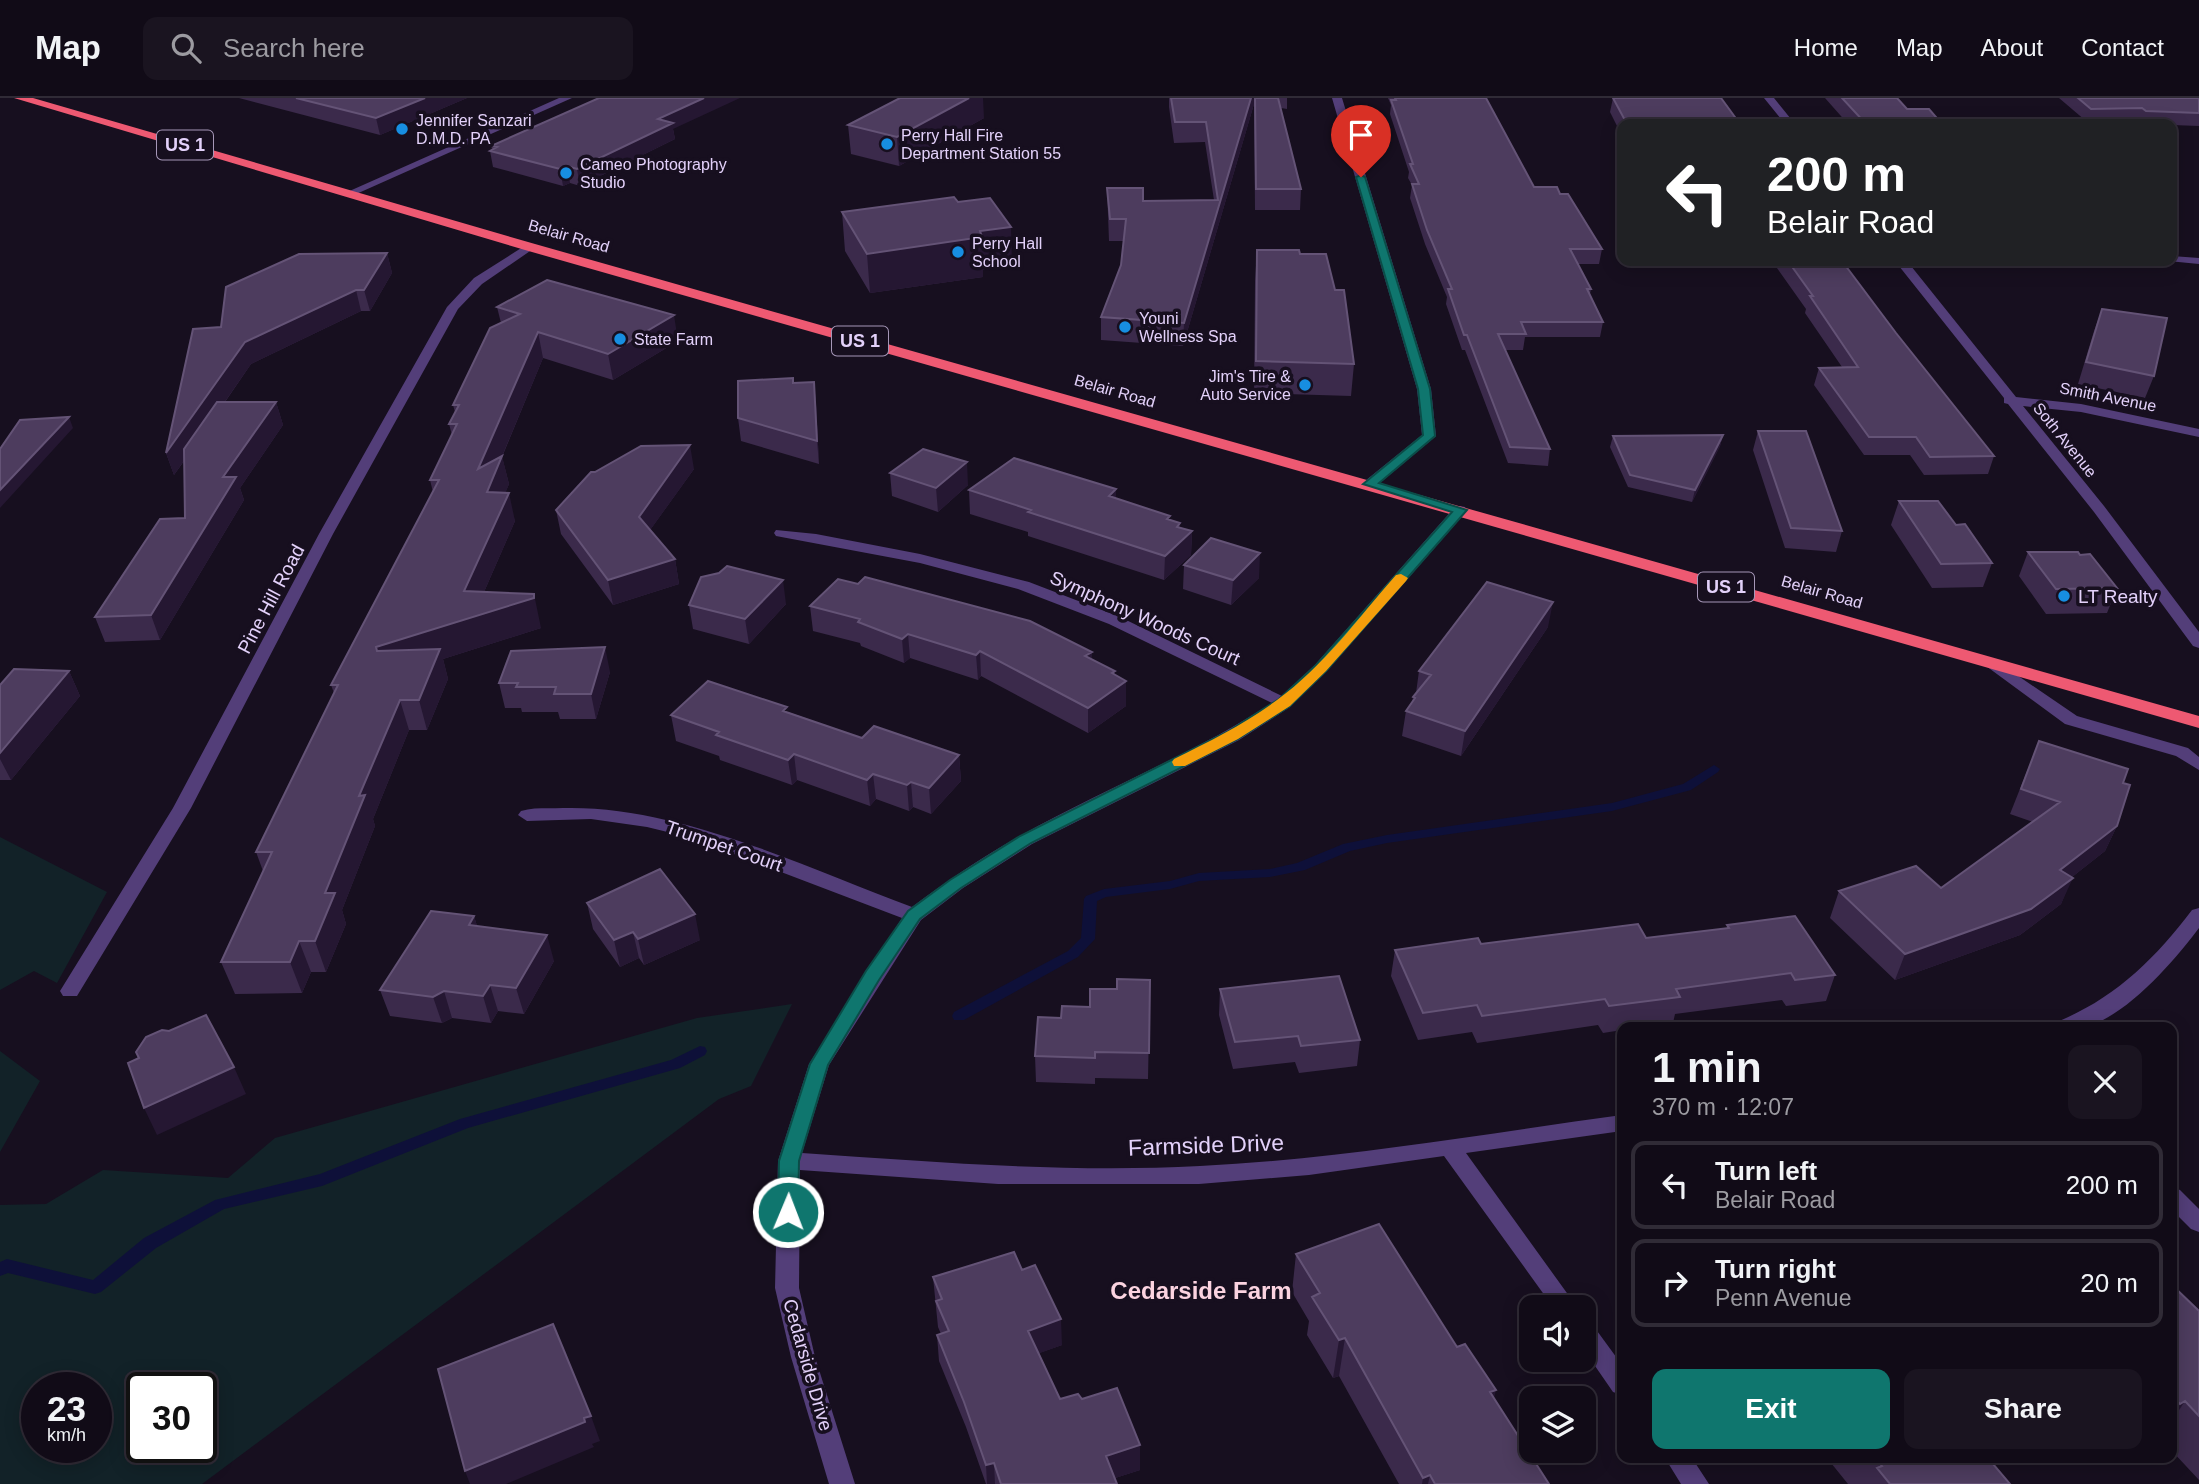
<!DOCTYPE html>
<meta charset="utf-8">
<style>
:root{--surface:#110b17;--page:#1a1420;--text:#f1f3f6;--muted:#9c9ba1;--line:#302b36;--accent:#0f766e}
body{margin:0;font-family:Helvetica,sans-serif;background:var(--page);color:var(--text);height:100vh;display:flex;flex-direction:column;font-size:26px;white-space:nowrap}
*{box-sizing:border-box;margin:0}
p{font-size:23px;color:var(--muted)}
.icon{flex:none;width:38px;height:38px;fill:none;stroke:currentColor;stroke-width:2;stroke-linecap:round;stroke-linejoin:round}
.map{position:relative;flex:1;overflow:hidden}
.side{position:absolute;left:1617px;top:924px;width:560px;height:441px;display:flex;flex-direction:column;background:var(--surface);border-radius:14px;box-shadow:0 4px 18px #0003,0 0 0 2px var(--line)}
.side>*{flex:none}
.guide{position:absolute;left:1617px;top:21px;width:560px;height:147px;border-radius:14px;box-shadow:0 4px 18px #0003,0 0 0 2px var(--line);background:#202124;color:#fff;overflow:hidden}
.tools{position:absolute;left:1519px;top:1197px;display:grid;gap:14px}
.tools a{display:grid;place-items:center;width:77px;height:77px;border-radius:14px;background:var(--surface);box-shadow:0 4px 18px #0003,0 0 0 2px var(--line);font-size:35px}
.speed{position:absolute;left:21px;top:1274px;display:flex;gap:14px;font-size:35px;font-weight:700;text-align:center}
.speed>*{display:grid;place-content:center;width:91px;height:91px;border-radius:50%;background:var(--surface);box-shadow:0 4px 18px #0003,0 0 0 2px var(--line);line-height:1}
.speed small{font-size:18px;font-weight:400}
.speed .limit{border:4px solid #111;border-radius:10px;background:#fff;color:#111}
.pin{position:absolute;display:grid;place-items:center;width:60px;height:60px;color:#fff;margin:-72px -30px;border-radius:50% 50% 50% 0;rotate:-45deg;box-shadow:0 0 7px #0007}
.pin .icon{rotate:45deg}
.me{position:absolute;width:77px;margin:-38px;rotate:1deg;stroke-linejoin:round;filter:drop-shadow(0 0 5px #0008)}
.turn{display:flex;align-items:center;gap:24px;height:147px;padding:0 35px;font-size:32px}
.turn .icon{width:91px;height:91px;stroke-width:2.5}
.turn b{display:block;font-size:49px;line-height:60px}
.round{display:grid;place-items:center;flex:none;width:74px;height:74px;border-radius:14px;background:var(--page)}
.overview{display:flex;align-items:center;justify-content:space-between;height:119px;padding:0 35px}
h1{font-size:42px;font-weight:800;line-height:52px}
.cta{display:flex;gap:14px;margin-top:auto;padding:14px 35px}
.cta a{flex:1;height:80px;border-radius:14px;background:var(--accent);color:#fff;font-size:28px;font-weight:800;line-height:80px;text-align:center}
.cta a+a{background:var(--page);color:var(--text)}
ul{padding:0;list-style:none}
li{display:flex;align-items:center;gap:21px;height:88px;margin:0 14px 10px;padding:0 21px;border:4px solid var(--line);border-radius:14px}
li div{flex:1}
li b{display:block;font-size:26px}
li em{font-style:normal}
header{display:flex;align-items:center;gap:42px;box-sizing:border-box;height:98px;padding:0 35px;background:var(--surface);border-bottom:2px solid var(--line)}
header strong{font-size:33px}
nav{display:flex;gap:38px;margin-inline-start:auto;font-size:24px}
.search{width:490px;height:63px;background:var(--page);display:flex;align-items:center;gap:18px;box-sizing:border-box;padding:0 24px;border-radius:14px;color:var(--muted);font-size:26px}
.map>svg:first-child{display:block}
</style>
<header>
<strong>Map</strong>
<div class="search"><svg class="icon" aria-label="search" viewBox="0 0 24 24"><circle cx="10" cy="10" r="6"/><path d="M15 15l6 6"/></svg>Search here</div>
<nav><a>Home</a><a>Map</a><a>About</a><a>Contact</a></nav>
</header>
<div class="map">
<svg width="2199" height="1386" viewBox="0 0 2199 1386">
<rect width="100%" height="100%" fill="#170f1f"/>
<path fill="#122228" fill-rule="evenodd" d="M0,739L107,794L57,885L34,873L0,892Z
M792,906L751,988L719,1001L202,1386H0V1107L46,1106L103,1072L228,1080L275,1040L697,920ZM37,1290H96V1349H37ZM142,1290H201V1349H142Z
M0,953L40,983L0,1054Z"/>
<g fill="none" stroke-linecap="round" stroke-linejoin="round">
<path fill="#0e1039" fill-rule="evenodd" d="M1714,667L1720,671L1718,674L1691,692L1612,713L1387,745L1350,753L1305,772L1270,779L1199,783L1170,791L1106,799L1097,803L1095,841L1078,859L964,922H954L952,918L954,914L1068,853L1081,840L1084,801L1086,798L1104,791L1170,783L1199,775L1270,771L1297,765L1343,746L1387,737L1612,705L1683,686Z
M700,948L705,949L707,953L705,957L680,970L468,1030L322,1088L224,1111L156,1150L101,1194L95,1196L8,1175L0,1178V1164L7,1161L93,1182L144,1140L215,1102L320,1076L460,1021L671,962Z"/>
<path fill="#533e79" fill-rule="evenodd" d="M559,0H572L354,97L345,95Z
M1332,0H1342L1431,291L1436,338L1375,389H1365V383L1422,337L1417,291Z
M1764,0H1774L1795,26H1785Z
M526,147L536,149L482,186L458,211L333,436L191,710L77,898H63L60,893L173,710L319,436L447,209L474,180Z
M2172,158L2199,160V166L2168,163H2172Z
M1895,163H1907L2016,299L2081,306L2199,331V339L2081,314L2023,308L2104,408L2199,534V550L2193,548L2094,414L2008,306L2004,305V300Z
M1460,408L1465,409L1467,412L1465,415L1327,573L1290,609L1239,642L1032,746L963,790L921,822L829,967L802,1055C934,1064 1068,1075 1200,1068C1341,1061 1482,1036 1622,1017V1033L1466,1055L1577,1209H1553L1444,1058L1309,1077L1199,1086H998L800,1072L799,1190L815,1259L855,1386H829L791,1259L775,1190L778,1063L809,966L902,820L692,740L647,729L591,721L527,723L518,717L521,713C534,709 549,711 563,710C678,707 805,769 912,809C946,784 982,759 1020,738C1103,691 1192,657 1272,605L1109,526L1018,491L920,465L776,438L774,435L776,432L816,436L920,456L1029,484L1120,519L1282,598L1315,567L1455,409Z
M1992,560L2077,618L2188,650L2199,659V672L2176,658L2065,626L1986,568L1984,565L1986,562Z
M2199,810V830C2175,862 2123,923 2082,929C2073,931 2063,929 2054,929L2057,924C2115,900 2154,862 2192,812Z
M2172,1089L2180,1092L2199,1111V1134L2191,1131L2172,1112Z
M1584,1223L1592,1226L1622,1267V1297L1613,1294L1584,1252Z
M1665,1360H1692L1709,1386H1681Z"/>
<path fill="#ee5972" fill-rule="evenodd" d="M14,0H33L535,146L2199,618V630L525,152Z"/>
</g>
<path fill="#3b2a4b" d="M239,0H467L380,37Z
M1169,0H1287V11L1281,10L1301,91L1300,112H1255L1254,6L1183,248L1101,242V219L1121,167L1124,143H1109L1107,90L1143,103L1214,102L1205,44L1174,45L1169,9Z
M1388,0H1486L1534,89L1560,96L1602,151L1599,166H1578L1591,191L1590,196L1603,224L1600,239H1525L1523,252H1505L1550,351L1548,368L1508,365L1465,252H1462L1446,206L1447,199L1425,146L1410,100L1412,87L1408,80L1409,74L1390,16L1391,7Z
M1613,0L1740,26H1622V38L1610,14Z
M1825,0H1897L1907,11L1942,26H1848Z
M2059,0H2199V28L2172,27V26H2141L2137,23H2086Z
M984,20L899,68L851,56L848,27Z
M673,31L675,41L580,88L570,85L563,88L493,69L490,53L492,51L491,48Z
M842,114L1012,168L983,172V179L870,195L845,153Z
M1257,152L1354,266L1351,298L1254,295L1255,183Z
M387,155L392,175L370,213H361L251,266L225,304H276L283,327L240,390L244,402L160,542L105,544L95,519L185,420L184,363L174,377L166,355L221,229Z
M1772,163H1842L1896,235L1994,358L1988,376L1924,377L1910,357H1864L1814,287L1819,270L1842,269L1805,215L1806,211Z
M497,209L678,243L613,282L543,260L502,359L509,386L505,395L515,423L484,494L541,530L443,561L448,581L427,632H409L373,721L375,728L342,812L346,826L326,874H311L302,895L235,896L221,864L263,773L256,754L334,595L331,587L433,394L430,382L452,337L449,326L455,314L453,307L501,225Z
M2102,211L2154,278L2145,300L2078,286L2094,233Z
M814,284L816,306L819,366L741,343L738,320L793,285Z
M1758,333L1842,433L1836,454L1785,450L1753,352Z
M1723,337L1720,348L1692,404L1628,389L1610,349L1613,338Z
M694,371L650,432L675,461L679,486L613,507L561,436L556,412L595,374Z
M890,375L968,387L938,414L892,398Z
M1116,391V400L1170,422L1180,425V429L1192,433L1191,457L1164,482L1028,438V434L970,416L969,392Z
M1899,403L1956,427L1992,465L1983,489L1932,490L1891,427Z
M2028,454L2117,490L2107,515L2046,516L2019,478Z
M1184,467L1259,480L1231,507L1183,491Z
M719,475L786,506L749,546L693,531L689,507Z
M810,508L1092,554V561L1115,573V577L1126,583V608L1088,635L981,578L978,582L910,560L904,565L861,548L860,545L813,533Z
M1548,529L1461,658L1402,638L1406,613L1412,605L1413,599L1416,595L1419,573Z
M69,573L80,598L11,682H0V587Z
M610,574L596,621H560L558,614H522L521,610H505L499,585Z
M788,614L862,640L959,657L961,683L931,716L913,709L909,713L876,701L870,708L797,682L792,687L720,662L719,658L676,643L671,617Z
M2039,643L2123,685L2117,728L2105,753L2072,779L2061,806L2020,837L1895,882L1830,820L1839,793L1941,790L2033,724L2010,716Z
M587,805L700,842L644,867L639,860L620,869L593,831Z
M474,818L477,828L554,863L524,916L498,913L491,925L452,920L442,925L390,918L380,892Z
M1727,827L1835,877L1826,903L1786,908L1782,902L1675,916L1673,925L1643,929H1622V932L1603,935L1598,927L1477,945L1472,934L1418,942L1391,878L1395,852L1481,846L1646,840L1727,830Z
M1150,882L1148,981L1095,980V986L1036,984L1035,958L1061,920L1090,909L1117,891Z
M1220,891L1360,942L1357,968L1299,975L1295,964L1233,971L1219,917Z
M1296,1156L1457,1249L1494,1301L1549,1386H1399L1339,1278L1333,1280L1307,1237L1309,1223L1292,1194Z
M1022,1172L1062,1247L1039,1255L1060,1301H1082L1140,1347V1372L1115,1380L1117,1386H986L966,1329L939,1263L937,1237L941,1236L938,1229L933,1179Z
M2172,1176L2177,1181L2173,1188L2199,1213V1382L2172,1353Z
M1827,1360H1988L2010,1386H1848Z"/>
<path fill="#251732" d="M425,0H467L380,37L376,20Z
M704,0H740L673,31L675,41L580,88L577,71L658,21Z
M969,0H983L984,20L899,68L897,39Z
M1251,0H1254V6L1183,248L1184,225Z
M567,68L570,85L563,88L560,71Z
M1011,129L1012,168L983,172V179L870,195L867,156L980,133Z
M387,155L392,175L370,213L364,192Z
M356,192L361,213L251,266L174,377L166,355L245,244Z
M674,217L678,243L613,282L608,256Z
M538,234L543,260L485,399L478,371Z
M814,284L816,306L819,366L817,343Z
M276,304L283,327L240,390L244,402L160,542L151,517L223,379Z
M69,319L73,330L0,410V392Z
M1723,337L1720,348L1692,404L1695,392Z
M690,347L694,371L643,442L639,419Z
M502,358L509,386L494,423L487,394Z
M967,364L968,387L938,414L936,390Z
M1116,391V415L1109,398Z
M509,395L515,423L473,519L534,496L541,530L443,561L448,581L427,632L419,602L385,579L376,549L464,493Z
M1180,425V444L1192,433L1191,457L1164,482L1165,458L1177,429Z
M1260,455L1259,480L1231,507L1233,482Z
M675,461L679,486L613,507L608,482Z
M783,482L786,506L749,546L745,521Z
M1553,504L1548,529L1461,658L1465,633Z
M908,536L910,560L904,565L902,541Z
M605,549L610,574L596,621L591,596Z
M980,553L981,578L978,582L976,557Z
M1092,554V579L1085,558Z
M69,573L80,598L11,682L0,661V655Z
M1115,573V591L1126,583V608L1088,635V610L1112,575Z
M400,602L409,632L373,721L375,728L342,812L346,826L326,874L315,843L325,795L359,698Z
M794,656L797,682L792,687L788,662Z
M959,657L961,683L931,716L929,690Z
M873,676L876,701L870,708L867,682Z
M911,684L913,709L909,713L907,687Z
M2117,728L2105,753L2048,798L2060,772Z
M2073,780L2061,806L2020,837L1895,882L1905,856Z
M695,816L700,842L644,867L638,841Z
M474,818L482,845L469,827Z
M633,834L639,860L620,869L614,842Z
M547,837L554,863L524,916L516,890Z
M299,843L311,874L302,895L290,864Z
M490,887L498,913L491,925L483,898Z
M444,893L452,920L442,925L433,899Z
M234,969L246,996L157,1037L144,1010Z
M1061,1221L1062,1247L1029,1259L1028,1233Z
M1345,1240L1339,1278L1333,1280L1339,1242Z
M1496,1292L1487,1329L1490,1294Z
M2185,1303L2172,1323V1318L2180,1306Z
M591,1318L600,1343L592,1346L594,1349L506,1386H470L465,1373Z
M1140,1347V1372L1106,1383V1358Z
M994,1365L995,1386H987L986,1367Z
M1430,1377L1428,1386H1422L1423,1380Z"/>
<path fill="#4d3c5e" stroke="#645376" stroke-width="2" d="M296,0H425L376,20Z
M599,0H704L658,21L673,25L577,71L567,68L560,71L490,53L497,49L491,48Z
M900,0H969L897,39L848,27Z
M1171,0H1251L1184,225L1101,219L1121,167L1126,121H1110L1107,90H1143V103L1218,102L1206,24H1175Z
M1255,0H1278L1301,91H1256Z
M1395,0H1486L1534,89H1557L1560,96H1568L1602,151H1570L1591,191H1587L1603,224H1521L1526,236H1498L1550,351L1510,349L1467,237H1464L1448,191H1452L1427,132L1412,86H1419L1410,66H1413L1391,2H1396Z
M1613,0H1721L1740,26H1627Z
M1842,0H1897L1907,11H1929L1942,26H1866Z
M2078,0H2199V15L2146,13L2142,10L2091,11Z
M954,99L958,104L990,100L1011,129L980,133L982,139L867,156L842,114Z
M1257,152H1299L1300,156H1326L1335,192H1344L1354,266L1256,263Z
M387,155L364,192H356L245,244L166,355L193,231L221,229L226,189L299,156Z
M1788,163H1842L1896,235L1994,358L1930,359L1916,339H1869L1819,270L1858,269L1810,198H1813Z
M547,182L674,217L608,256L538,234L478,371L502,358L487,394L509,395L464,493L534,496V500L376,549L377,553L440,551L419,602H400L359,698L365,697L325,795H335L315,843H299L290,864H221L272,754H256L338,587H331L439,382H430L457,326H449L459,307H453L490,230L520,216L497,209Z
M2102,211L2167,220L2154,278L2086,264Z
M793,280V285L814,284L817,343L738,320V283Z
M217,304H276L223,379H236L151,517L95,519L160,421L185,420L184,351Z
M69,319L0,392V351L20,322Z
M1758,333H1806L1842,433L1791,430Z
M1723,337L1695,392L1630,377L1613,338Z
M690,347L639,419L675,461L608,482L556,412L591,374H595L641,348Z
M923,351L967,364L936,390L890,375Z
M1014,360L1116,391L1109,398L1170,418L1167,421L1180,425L1177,429L1192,433L1165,458L1028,414L1031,412L969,392Z
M1899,403H1938L1956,427L1965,426L1992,465L1941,466Z
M1211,440L1260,455L1233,482L1184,467Z
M2028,454H2078L2080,457L2090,456L2117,490L2056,491Z
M727,468L783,482L745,521L689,507L701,479L719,475Z
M865,479L1030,523L1092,554L1085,558L1115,573L1112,575L1126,583L1088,610L980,553L976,557L908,536L902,541L858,524L860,521L810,508L838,481L858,486Z
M1487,484L1553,504L1465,633L1406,613L1415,600L1413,599L1431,577L1419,573Z
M605,549L591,596H554L556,589H516L518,585H499L511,553Z
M14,571L69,573L0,655V587Z
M708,583L787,609L783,613L862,640L874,628L959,657L929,690L911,684L907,687L873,676L867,682L794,656L788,662L716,637L719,634L671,617Z
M2039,643L2128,671L2123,685L2130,687L2117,728L2060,772L2073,780L2031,811L1905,856L1839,793L1916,768L1941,790L2060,704L2021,691Z
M660,771L695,816L638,841L633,834L614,842L587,805Z
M431,813L474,818L469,827L547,837L516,890L490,887L483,898L444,893L433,899L380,892Z
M1795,818L1835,877L1795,882L1791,875L1676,891L1680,899L1609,908L1605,901L1482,918L1477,907L1423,915L1395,852L1478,840L1481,846L1638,826L1646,840L1729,830L1727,827Z
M1339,878L1360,942L1301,948L1298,938L1235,944L1220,891Z
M1117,881L1150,882L1149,955L1095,954V960L1035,958L1038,919L1061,920L1062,908L1090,909V891H1117Z
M206,917L234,969L144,1010L128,965L139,960L136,954L146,939L162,932L169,933Z
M1379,1126L1457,1249L1465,1246L1496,1292L1490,1294L1549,1386H1435L1430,1377L1423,1380L1345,1240L1339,1242L1312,1199L1320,1195L1296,1156Z
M1014,1154L1022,1172L1035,1167L1061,1221L1028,1233L1060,1301L1078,1296L1082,1301L1117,1290L1140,1347L1106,1358L1117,1386H1001L994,1365L986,1367L964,1304L937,1237L949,1233L936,1203L942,1201L933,1179Z
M2172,1176L2177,1181L2172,1183Z
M2172,1187L2199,1213V1318L2185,1303L2180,1306L2172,1298Z
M553,1226L591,1318L584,1320L585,1324L465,1373L438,1271Z
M1875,1360H1988L2010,1386H1890L1877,1370L1882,1368Z"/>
<path fill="#0f766e" stroke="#0a4d48" stroke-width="2" d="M1361,77L1365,79L1430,291L1435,338L1379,385L1467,412L1326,573L1290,608L1238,641L1031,745L961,790L920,821L879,882L828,967L799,1063L798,1114L795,1120L788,1122L781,1120L778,1114L779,1063L810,966L866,873L908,813L950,782L1020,738L1227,634L1279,601L1316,567L1452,414L1363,386L1423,337L1418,291L1356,79Z"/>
<path fill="#f59e0b" d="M1401,476L1408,480L1406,483L1326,573L1290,608L1238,641L1185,668H1174L1172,664L1174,661C1210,643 1245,626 1277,602C1323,569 1359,519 1396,477Z"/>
<g fill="#178ee1" stroke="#170f1f" stroke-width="2.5">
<circle cx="402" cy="31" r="7"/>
<circle cx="887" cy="46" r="7"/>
<circle cx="566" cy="75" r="7"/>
<circle cx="958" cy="154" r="7"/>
<circle cx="1125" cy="229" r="7"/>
<circle cx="620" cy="241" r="7"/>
<circle cx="1305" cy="287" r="7"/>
<circle cx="2064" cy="498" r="7"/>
</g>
<g text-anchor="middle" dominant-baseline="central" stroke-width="7" stroke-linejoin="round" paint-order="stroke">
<g font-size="16" fill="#e3d1fa" stroke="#170f1f" text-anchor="start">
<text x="416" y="22">Jennifer Sanzari<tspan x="416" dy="18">D.M.D. PA</tspan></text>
<text x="901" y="37">Perry Hall Fire<tspan x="901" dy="18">Department Station 55</tspan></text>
<text x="580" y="66">Cameo Photography<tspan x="580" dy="18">Studio</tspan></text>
<text x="972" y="145">Perry Hall<tspan x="972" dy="18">School</tspan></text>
<text x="1139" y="220">Youni<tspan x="1139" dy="18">Wellness Spa</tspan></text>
<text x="634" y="241">State Farm</text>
<text x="1291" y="278" text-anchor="end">Jim's Tire &amp;<tspan x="1291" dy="18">Auto Service</tspan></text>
</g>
<g font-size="16" fill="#e3d1fa" stroke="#170f1f">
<text transform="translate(569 138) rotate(16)">Belair Road</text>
<text transform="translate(1115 293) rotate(16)">Belair Road</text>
<text transform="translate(2108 299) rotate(11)">Smith Avenue</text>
<text transform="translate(2065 342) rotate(51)">Soth Avenue</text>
<text transform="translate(1822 494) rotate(16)">Belair Road</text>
</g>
<g fill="#170f1f" stroke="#a697b8" stroke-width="2">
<rect x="157" y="32.5" width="56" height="29" rx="5"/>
<rect x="832" y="228.5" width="56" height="29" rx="5"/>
<rect x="1698" y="474.5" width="56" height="29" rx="5"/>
</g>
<g font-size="18" font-weight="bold" fill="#e3d1fa">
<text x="185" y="47">US 1</text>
<text x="860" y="243">US 1</text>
<text x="1726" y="489">US 1</text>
</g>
<g font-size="19" fill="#e3d1fa" stroke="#170f1f" text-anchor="start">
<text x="2078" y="498">LT Realty</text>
</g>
<g font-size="19" fill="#e3d1fa" stroke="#170f1f">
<text transform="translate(271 501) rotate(-62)">Pine Hill Road</text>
<text transform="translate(1145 520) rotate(24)">Symphony Woods Court</text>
<text transform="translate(724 748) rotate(19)">Trumpet Court</text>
<text transform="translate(808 1267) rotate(74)">Cedarside Drive</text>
</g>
<g font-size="23" fill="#e3d1fa" stroke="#170f1f">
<text transform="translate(1206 1047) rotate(-2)">Farmside Drive</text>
</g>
<g font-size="24" font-weight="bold" fill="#fbd3e0" stroke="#170f1f">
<text x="1201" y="1192">Cedarside Farm</text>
</g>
</g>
</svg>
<div class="tools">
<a><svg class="icon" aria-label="sound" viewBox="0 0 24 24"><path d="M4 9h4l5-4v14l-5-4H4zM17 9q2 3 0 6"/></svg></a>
<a><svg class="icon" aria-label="layers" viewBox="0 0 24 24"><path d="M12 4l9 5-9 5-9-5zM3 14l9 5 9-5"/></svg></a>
</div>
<div class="speed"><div>23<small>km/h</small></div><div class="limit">30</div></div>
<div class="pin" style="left:1361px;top:79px;background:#d93025"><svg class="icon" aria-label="arrive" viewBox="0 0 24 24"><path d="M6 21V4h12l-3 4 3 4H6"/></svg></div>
<svg class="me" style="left:788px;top:1114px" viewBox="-20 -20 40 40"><circle r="17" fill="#0f766e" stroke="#fff" stroke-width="3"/><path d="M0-11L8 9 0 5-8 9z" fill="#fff"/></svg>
<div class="guide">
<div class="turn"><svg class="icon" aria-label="left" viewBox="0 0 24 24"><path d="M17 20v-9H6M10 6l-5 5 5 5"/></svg><div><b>200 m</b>Belair Road</div></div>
</div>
<section class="side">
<div class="overview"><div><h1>1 min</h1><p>370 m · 12:07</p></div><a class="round"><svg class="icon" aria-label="close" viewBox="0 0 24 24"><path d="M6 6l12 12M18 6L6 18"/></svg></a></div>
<ul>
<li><svg class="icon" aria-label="left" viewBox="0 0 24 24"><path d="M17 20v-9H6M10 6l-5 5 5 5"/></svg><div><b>Turn left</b><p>Belair Road</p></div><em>200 m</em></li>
<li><svg class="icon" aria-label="right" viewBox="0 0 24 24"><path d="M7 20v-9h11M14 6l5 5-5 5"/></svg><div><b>Turn right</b><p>Penn Avenue</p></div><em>20 m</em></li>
</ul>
<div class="cta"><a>Exit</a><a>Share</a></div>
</section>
</div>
